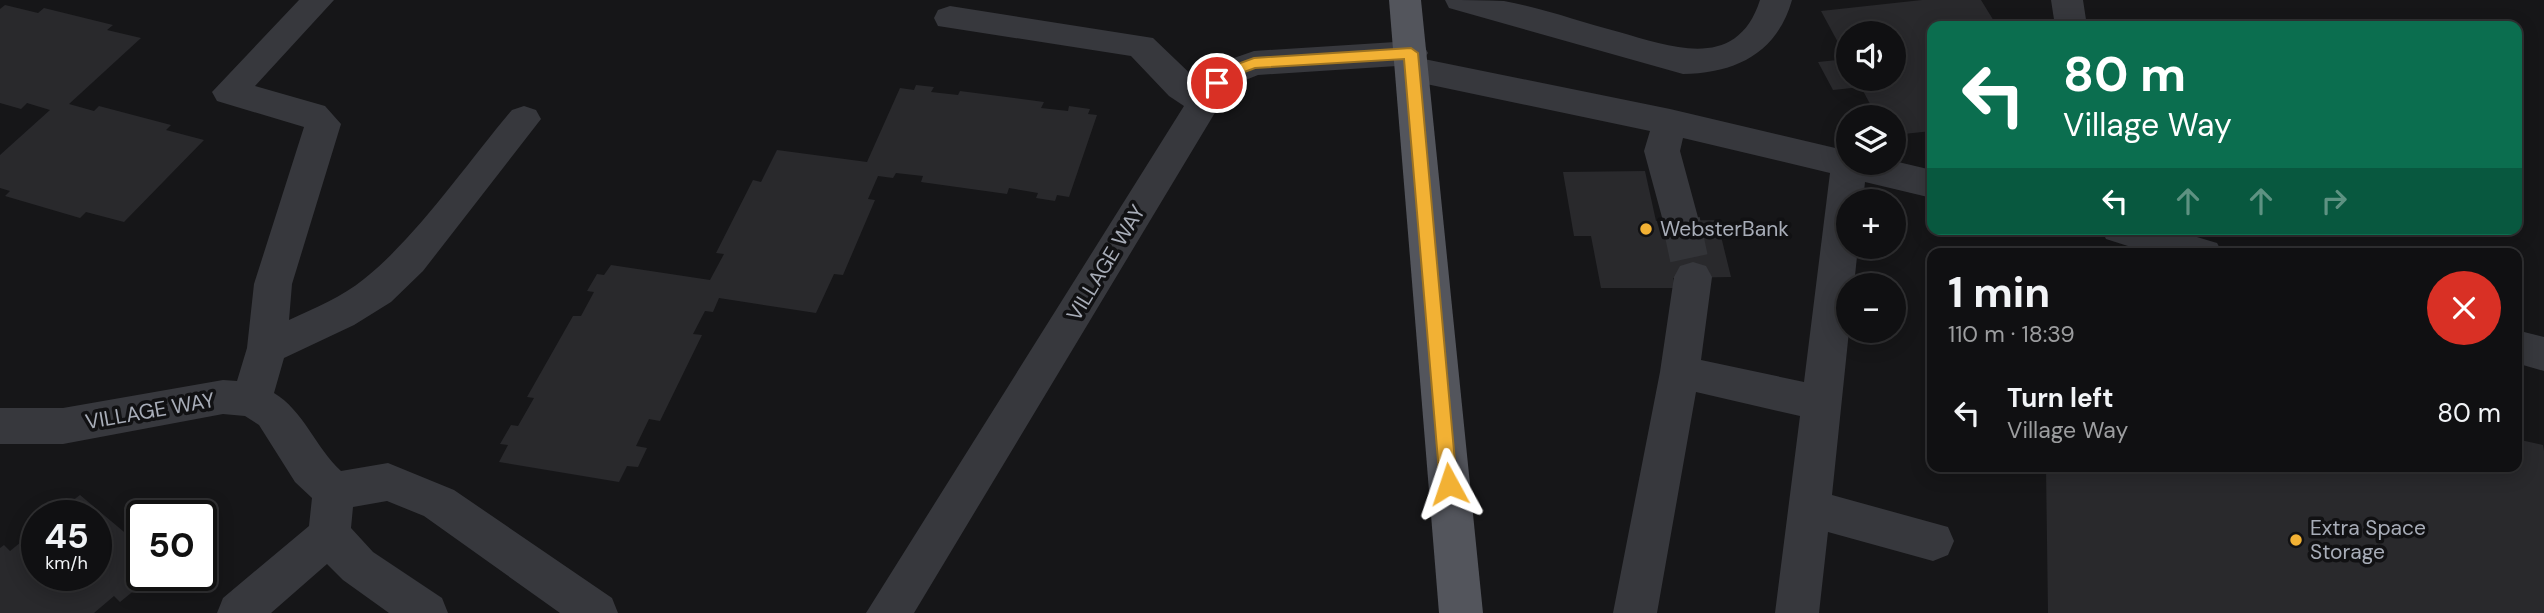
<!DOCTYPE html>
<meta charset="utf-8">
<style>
:root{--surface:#101012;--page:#19191b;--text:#f1f3f6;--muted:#9c9d9f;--line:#303032}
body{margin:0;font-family:"DM Sans",sans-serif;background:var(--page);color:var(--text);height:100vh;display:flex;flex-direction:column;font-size:26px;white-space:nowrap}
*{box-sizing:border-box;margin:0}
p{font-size:23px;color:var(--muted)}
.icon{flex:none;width:38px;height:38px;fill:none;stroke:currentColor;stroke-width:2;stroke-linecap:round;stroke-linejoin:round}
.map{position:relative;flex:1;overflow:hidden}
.side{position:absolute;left:1927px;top:248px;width:595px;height:224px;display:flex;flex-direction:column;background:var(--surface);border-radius:14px;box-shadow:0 4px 18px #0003,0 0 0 2px var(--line)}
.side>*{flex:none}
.guide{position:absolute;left:1927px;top:21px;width:595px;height:214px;border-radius:14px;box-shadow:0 4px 18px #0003,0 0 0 2px var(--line);background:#0b6e4f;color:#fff;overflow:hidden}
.buttons{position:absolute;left:1836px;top:21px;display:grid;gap:14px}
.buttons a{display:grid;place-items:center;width:70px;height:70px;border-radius:50%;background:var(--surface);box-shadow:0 4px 18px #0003,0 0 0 2px var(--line);font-size:35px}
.speed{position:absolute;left:21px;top:500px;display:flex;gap:14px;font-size:35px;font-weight:700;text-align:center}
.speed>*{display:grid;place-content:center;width:91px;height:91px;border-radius:50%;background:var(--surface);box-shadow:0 4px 18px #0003,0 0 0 2px var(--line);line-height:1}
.speed small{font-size:18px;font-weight:400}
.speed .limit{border:4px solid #111;border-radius:10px;background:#fff;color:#111}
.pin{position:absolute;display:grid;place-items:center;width:60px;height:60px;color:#fff;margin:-30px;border:4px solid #fff;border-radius:50%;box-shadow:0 2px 7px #0007}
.me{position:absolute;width:77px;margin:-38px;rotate:355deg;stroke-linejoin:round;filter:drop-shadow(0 0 5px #0008)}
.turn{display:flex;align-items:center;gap:24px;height:147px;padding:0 21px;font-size:32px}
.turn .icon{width:91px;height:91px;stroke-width:2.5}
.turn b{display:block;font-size:49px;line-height:60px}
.lanes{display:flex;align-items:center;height:66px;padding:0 21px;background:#0003;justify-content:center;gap:35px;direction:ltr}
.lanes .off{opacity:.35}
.round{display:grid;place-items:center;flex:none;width:74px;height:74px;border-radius:37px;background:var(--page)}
.overview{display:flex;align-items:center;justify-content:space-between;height:119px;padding:0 21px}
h1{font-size:42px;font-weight:700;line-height:52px}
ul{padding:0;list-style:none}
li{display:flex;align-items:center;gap:21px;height:91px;padding:0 21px}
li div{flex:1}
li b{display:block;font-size:26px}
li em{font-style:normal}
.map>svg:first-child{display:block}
</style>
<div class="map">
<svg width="2544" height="613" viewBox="0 0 2544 613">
<rect width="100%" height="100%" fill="#161618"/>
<path fill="#29292c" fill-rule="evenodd" d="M1922,0H1981L1997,26H1932V131L1894,135V117H1877L1861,87L1833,90L1818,62L1847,59L1821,11ZM1848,33H1894V79H1848Z
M5,5L38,13L44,8L113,25L107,30L141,38L69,104L94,111L99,106L171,125L166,130L204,140L124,222L86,212L80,218L5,196L10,191L0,188V155L50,110L27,103L21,109L0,103V9Z
M916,85L934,87L931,92L958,95L960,91L1044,102L1041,108L1068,111L1069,106L1090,109L1088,114L1097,115L1069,197L1057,195L1055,201L1036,198L1038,193L1009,188L1007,194L921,182L923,176L896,173L893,178L878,176L868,199L875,200L843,275L834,274L816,313L719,298L713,312L705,311L693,334L702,335L660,421L649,419L636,446L647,448L638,467L627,466L619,482L499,462L508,445L500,444L511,425L518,426L534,398L527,397L573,316H581L594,292L587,291L597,274L604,275L611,265L710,280L724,254L716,253L753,180L761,182L777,150L867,162L900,88L914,90Z
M1645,171L1656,221L1717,220L1731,277L1673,278L1675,288H1601L1591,236H1574L1563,172Z
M2516,439L2543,445L2544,451V613H2048L2046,467H2516Z
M80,495L142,547L140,575L147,580L120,602L114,596L94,613H0V548L4,545L10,551L37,529V576H96V516H41L59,502L64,507Z"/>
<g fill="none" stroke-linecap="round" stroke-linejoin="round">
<path stroke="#333438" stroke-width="38" stroke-dasharray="38 19" stroke-linecap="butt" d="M1681,221L1693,277"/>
<path fill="#37383d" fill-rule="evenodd" d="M299,0H334L255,86L325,106L341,124L292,284L289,320C315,308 342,297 364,279C416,238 468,162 512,110L524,106L536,110L541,119L423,271L391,302L354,325L284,358L274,393C303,410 316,448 341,471L388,463L454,490L612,598L618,613H560L424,516L387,501L353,507L351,528L373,552L442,598L448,613H389L343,580L327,564L271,613H217L223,598L309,526L312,498L295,482L259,425L245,416L223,414L63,444H0V408H63L223,380L237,381L247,348L254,284L304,127L217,101L212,92Z
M1445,0C1464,0 1485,0 1504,1C1543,8 1581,22 1619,32C1672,47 1737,72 1760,0H1792C1777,53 1736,73 1683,74L1449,8Z
M2051,0H2083L2087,26H2055Z
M950,6L1153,38L1200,83L1214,65L1254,51L1411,41L1423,44L1428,53L1424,59L1670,109L1848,151V163L1894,161L1932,170V198L1865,182L1863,201H1848V247H1858L1854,285H1848L1849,331L1832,495L1948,527L1954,541L1948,555L1933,561L1828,532L1819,613H1775L1800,416L1696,392L1657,613H1613L1660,372L1674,277L1680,266L1693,262L1706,266L1712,277L1701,360L1804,382L1830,173L1683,138L1680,151L1699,221L1694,231L1681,235L1668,231L1663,221L1644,151L1650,131L1412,81L1400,78L1395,69L1397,66L1258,75L1238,83L1216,111L914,613H866L1184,106L1169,96L1131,56L938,26L934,18L938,10Z
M2101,229H2170L2217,243L2223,254H2153L2106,239Z
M2516,330L2544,337V371L2516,363Z"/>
<path fill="#53555c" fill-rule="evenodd" d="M1389,0H1421L1483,613H1439Z"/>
</g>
<path fill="#f2b134" stroke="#9d7322" stroke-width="2" d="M1411,48L1418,53L1457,484L1449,491L1440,484L1404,59L1255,68L1231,77L1217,88L1210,83L1221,70L1254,58Z"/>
<g fill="#f2b134" stroke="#111113" stroke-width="2.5">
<circle cx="1646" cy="229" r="7"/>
<circle cx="2296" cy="540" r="7"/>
</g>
<g text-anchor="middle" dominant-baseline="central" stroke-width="7" stroke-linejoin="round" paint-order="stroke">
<g font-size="21" fill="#a8adb8" stroke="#111113" text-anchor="start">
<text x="1660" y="229">WebsterBank</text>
<text x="2310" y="528">Extra Space<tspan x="2310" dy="24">Storage</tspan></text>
</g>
<g font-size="21" fill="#a8adb8" stroke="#111113">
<text transform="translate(1106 263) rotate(-59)">VILLAGE WAY</text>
<text transform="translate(150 411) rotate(-10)">VILLAGE WAY</text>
</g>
</g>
</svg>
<div class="buttons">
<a><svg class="icon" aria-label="sound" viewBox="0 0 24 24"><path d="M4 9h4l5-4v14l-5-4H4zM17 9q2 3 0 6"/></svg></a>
<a><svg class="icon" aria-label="layers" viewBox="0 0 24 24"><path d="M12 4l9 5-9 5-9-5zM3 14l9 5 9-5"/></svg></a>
<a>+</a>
<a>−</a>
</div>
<div class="speed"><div>45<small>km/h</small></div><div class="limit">50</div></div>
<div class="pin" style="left:1217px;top:83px;background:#d93025"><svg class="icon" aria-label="arrive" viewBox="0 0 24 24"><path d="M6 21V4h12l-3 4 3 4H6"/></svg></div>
<svg class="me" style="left:1449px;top:484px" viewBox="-20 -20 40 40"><path d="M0-17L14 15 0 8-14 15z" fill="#f2b134" stroke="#fff" stroke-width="4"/></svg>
<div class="guide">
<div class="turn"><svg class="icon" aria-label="left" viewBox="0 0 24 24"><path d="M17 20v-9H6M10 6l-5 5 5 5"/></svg><div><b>80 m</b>Village Way</div></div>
<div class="lanes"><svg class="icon" aria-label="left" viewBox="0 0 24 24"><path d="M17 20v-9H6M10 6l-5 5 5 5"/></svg><svg class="icon off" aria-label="ahead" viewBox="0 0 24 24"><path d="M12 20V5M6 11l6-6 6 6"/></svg><svg class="icon off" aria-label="ahead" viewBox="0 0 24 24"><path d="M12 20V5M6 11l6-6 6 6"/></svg><svg class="icon off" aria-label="right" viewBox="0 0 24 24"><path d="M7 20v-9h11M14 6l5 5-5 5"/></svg></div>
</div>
<section class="side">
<div class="overview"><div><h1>1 min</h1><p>110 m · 18:39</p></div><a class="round" style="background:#d93025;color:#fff"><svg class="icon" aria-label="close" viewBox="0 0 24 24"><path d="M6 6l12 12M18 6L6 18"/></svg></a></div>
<ul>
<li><svg class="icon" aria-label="left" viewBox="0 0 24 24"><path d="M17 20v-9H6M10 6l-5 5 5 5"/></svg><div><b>Turn left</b><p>Village Way</p></div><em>80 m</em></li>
</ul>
</section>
</div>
